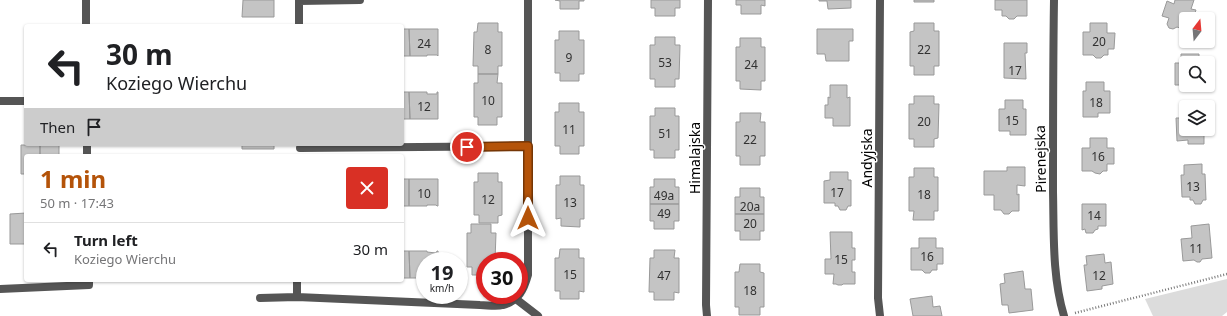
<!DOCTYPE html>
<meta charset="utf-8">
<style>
:root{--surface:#fff;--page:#f6f6f6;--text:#202124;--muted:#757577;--line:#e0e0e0;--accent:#b45309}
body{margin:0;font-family:"Noto Sans",sans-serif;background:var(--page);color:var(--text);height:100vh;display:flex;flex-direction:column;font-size:15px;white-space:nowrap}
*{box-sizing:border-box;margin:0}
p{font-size:13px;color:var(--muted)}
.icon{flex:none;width:22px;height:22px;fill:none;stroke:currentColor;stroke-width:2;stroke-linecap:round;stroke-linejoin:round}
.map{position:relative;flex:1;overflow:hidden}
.drawer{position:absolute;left:24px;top:154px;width:380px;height:128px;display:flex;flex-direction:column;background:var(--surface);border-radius:4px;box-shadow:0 1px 3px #0004}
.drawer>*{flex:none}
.top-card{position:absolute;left:24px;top:24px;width:380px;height:122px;border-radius:4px;box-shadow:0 1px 3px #0004;background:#fff;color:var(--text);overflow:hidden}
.needle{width:26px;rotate:16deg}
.buttons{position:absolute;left:1179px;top:12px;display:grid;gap:8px}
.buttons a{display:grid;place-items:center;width:36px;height:36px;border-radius:4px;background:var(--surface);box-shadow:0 1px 3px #0004;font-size:20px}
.speed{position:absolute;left:416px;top:252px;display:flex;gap:8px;font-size:20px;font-weight:700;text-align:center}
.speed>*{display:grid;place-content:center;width:52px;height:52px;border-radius:50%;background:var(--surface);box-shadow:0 1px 3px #0004;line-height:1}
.speed small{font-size:10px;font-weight:400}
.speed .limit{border:6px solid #d22;background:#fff;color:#111}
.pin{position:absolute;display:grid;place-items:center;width:34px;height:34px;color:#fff;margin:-17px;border:2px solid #fff;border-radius:50%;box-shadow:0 1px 4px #0007}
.me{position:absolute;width:44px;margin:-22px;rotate:0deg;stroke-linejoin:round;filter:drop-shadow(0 0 3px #0008)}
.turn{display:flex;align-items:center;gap:14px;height:84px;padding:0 16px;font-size:18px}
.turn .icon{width:52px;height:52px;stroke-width:2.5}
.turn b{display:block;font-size:28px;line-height:34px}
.then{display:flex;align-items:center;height:38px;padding:0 16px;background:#0003;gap:8px;font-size:15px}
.round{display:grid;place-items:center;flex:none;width:42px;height:42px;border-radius:4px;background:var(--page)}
.summary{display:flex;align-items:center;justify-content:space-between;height:68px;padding:0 16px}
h1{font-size:24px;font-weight:700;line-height:30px;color:var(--accent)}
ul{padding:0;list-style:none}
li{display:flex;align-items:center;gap:12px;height:52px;padding:0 16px;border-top:1px solid var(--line)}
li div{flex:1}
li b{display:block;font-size:15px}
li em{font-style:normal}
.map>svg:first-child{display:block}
</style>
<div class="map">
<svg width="1227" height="316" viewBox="0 0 1227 316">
<rect width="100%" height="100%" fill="#fff"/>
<path fill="#dcdcdc" d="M1227,279V312L1222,316H1153L1145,299Z"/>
<path fill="#c4c4c4" stroke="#999" d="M243,0H274V17H242Z
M555,0H584V1H579V9H560V1Z
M651,0H680V8H675V16H655V8H651Z
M736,0H765V6L761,5V14H741V5H736Z
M819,0H851V8L828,9L827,1H819Z
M914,0H934V2H914Z
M995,0H1027V16H1017L1014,19H1009L1006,16H1002V10H995Z
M1175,0H1194L1191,9L1196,10L1193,19H1186V30L1177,27L1173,29L1169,28L1167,24L1169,18L1162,16L1167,1L1174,4Z
M478,23H498V32H502V66H498V74H478V66H473L474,32H477Z
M914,23H934V31H939V66H934V75H914V66H910V32L914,31Z
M1090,23H1107V33H1115L1114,49H1108V55H1104L1101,58H1096L1093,55H1083V32H1090Z
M321,25H348V26H321Z
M402,29H409L410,56H402Z
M409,29H438V56L437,55H427V56H410Z
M817,29H853V41H849V61H826L825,54H817Z
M559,31H579V40H584V74H579V81H560V73H555V40H559Z
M655,37H675V45H680L679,79H675V87H655V79H650V45H655Z
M740,38H761V47H765V81H761V90L740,89V81H736V47H740Z
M1004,43H1027V53H1025L1026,79L1004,78Z
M1181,54H1199V62L1202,63H1186V85H1175V63H1181Z
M478,74H498L497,83H502V117H497V125H478V117H474V83H478Z
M1086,82H1104V91H1110V113H1098V117H1083V91H1086Z
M830,85H847V98L850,97V126H833V118H825V105H828V97L830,98Z
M1187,85H1203V88H1187Z
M402,92H409L410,119H402Z
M409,92H427V94H437V92H438V119H410Z
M914,96H934V104H939L938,138L934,139V147H914V139H909V104H914Z
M1005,100H1023V109H1026V135H1010V131H999V109H1005Z
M559,103H579V112H584V146H579V154H560V146H555V112H559Z
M655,108H675V116H679V150H675V158H654V150H650V116H655Z
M1182,109H1186V129H1204V144H1188V140L1177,141L1176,118H1182Z
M740,113H761L760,122H765V156H760V165H740V156H736V122H740Z
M1090,138H1107V148H1114V164H1107V171H1103L1100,174L1095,173L1092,171H1082V148H1090Z
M242,144H274V149H242Z
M21,145H40V156H26V174H21Z
M40,145H59V156H40Z
M1202,164V174H1205L1206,200H1203L1201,204H1195L1193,200H1190V197H1182L1181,175H1184V165Z
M1007,167H1025V186L1017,185V195L1019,194V211H1012L1009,214H1004L1001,210H994V195H984V171H1007Z
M914,168H934V177H938V211H934V220H913L914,211H909V177H914Z
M830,172H848V180H851V206H848L846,210H840L838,206H835V203H824V181L830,180Z
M478,173H498V182H502V215L498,216V223H479V215H474V182H478Z
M560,176H580V185H584V219H580V227L561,226V218L556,219V185H560Z
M402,179H409V206H402Z
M409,179H438V206H437L436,205H427V206H409Z
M654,179H675V187H679V204H650V187H654Z
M740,188H760V197H764V214H735V197H740Z
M650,204H679V221H674V229H654V221H650Z
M1082,204H1106V226H1098V229L1095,230L1093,233H1086L1085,229L1082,230Z
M26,213V244H10V214Z
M735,214H764V231H760V240H740V231H735Z
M471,224H491V233H496L495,261H485V275H472V267H467V233H471Z
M1209,224L1212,258L1202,259L1200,262H1197L1194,260L1183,261L1181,239L1192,238L1191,226Z
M830,232H852V248H855V260H852V272H855V284H843L842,285H838L836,284H833L834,274H825V259H831Z
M919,238H936V248H943V264H937V270H932L930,273H925L922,270H911V248H919Z
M560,249H579V258H584V292L579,291V299H560V291H555V258H559Z
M654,250H675L674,258H679V293L674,292V300H654V292H649L650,258H654Z
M402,251H409L410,278H402Z
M409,251H427V252L436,253L437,251H438L439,261H425V278H410Z
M1104,254L1105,263L1111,262L1113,284L1102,286V289L1087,291L1084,265H1087L1086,256Z
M740,264H760V272L764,273V307H760V315H739V307H735V272H739Z
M1023,271L1025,289H1031L1033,310L1009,313L1008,305H1002L1000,284L1005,283L1004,274Z
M932,296L933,307L940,306L942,316H913L910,299Z"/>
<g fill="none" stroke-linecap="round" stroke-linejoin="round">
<path stroke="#777" stroke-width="2.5" stroke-dasharray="1 2" stroke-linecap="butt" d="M1075,313L1227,274"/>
<path stroke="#555" stroke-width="8" d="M516,299L538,316"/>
<path stroke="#555" stroke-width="8" d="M86,0V26
M299,0V26
M1054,0C1053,64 1053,128 1053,192C1054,233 1052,276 1064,316
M299,1L360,0
M0,101H26
M87,144V156
M300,148L528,146
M0,289L89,285V280
M297,297V280
M260,298L297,297L480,305C487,305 496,307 503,305C519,301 524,289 528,275V0
M707,316L706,305L708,0
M880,316L878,298L880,0"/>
</g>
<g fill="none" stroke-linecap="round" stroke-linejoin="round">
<defs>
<path id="route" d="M467,147L528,146V218"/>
</defs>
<use href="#route" stroke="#753606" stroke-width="10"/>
<use href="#route" stroke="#b45309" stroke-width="7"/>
</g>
<g text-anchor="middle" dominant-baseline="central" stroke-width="3" stroke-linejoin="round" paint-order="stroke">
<g font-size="12" fill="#313131">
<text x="1099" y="41">20</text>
<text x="424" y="43">24</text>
<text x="488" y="49">8</text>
<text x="924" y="49">22</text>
<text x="569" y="57">9</text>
<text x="665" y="62">53</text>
<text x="751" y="64">24</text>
<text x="1015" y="70">17</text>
<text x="488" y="100">10</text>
<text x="1096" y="102">18</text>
<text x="424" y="106">12</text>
<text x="1012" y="120">15</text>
<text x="924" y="121">20</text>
<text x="569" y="129">11</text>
<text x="665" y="133">51</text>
<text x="750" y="139">22</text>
<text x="1098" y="156">16</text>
<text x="1193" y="186">13</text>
<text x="837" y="192">17</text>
<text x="424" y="193">10</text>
<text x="924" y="194">18</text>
<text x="664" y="195">49a</text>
<text x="488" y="199">12</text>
<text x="570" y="202">13</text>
<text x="750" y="206">20a</text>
<text x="664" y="213">49</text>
<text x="1094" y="215">14</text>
<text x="750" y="223">20</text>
<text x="1196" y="248">11</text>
<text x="927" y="256">16</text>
<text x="841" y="259">15</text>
<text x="570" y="274">15</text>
<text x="664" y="275">47</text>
<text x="1099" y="275">12</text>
<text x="750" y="290">18</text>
</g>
<g font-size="14" fill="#000" stroke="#fff">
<text transform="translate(694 158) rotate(-90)">Himalajska</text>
<text transform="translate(866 158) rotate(-90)">Andyjska</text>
<text transform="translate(1040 159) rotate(-91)">Pirenejska</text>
</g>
</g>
</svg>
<div class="buttons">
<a><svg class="needle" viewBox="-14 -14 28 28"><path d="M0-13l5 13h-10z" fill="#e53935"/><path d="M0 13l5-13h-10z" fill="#757577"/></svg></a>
<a><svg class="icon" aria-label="search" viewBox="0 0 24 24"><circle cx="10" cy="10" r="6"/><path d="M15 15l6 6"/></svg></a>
<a><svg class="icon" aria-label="layers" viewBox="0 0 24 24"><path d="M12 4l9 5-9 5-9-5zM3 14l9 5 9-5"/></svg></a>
</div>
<div class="speed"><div>19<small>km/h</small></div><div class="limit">30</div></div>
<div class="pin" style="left:467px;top:147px;background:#d93025"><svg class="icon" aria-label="arrive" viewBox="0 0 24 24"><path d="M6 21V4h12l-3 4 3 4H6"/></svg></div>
<svg class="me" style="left:528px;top:218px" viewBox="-20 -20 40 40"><path d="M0-17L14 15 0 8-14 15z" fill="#b45309" stroke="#fff" stroke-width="4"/></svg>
<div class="top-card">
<div class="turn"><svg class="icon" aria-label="left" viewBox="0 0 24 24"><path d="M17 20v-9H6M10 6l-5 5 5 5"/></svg><div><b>30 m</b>Koziego Wierchu</div></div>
<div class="then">Then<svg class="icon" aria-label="arrive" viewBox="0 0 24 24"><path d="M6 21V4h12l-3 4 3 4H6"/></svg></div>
</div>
<section class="drawer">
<div class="summary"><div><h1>1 min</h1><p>50 m · 17:43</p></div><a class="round" style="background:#d93025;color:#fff"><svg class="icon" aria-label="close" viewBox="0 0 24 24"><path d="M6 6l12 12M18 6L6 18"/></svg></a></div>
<ul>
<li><svg class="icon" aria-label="left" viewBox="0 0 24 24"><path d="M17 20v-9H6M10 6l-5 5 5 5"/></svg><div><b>Turn left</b><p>Koziego Wierchu</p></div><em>30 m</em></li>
</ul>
</section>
</div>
